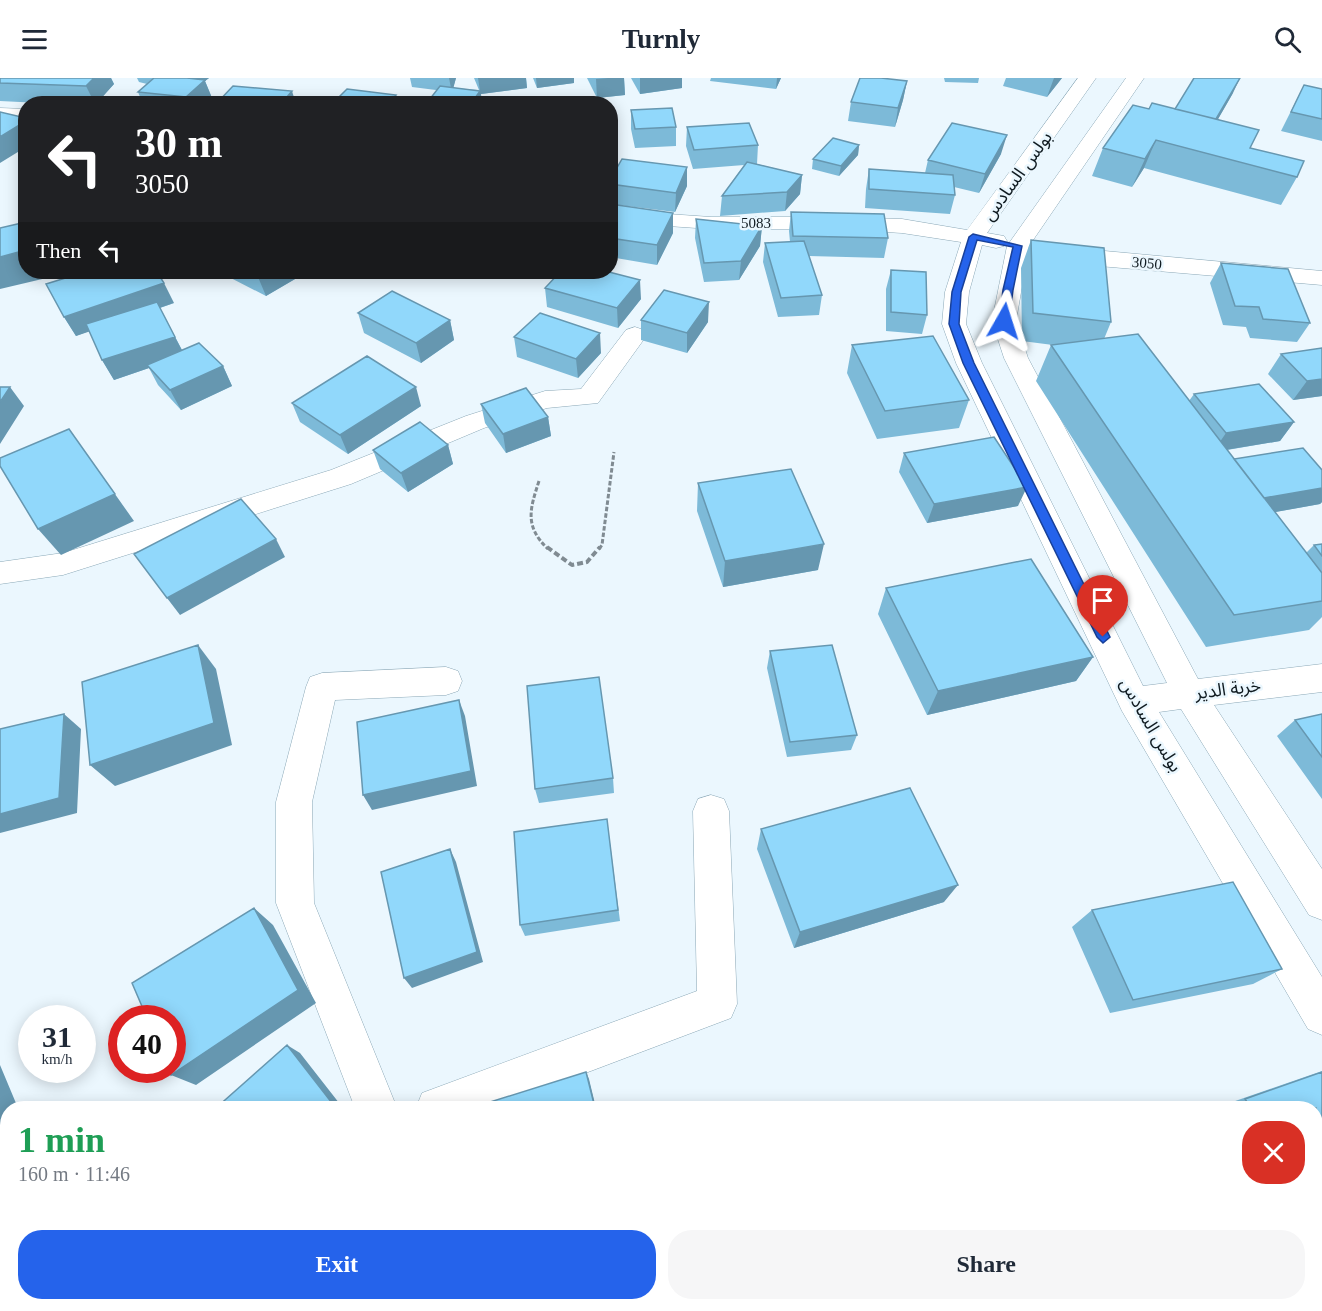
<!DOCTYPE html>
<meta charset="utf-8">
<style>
:root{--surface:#fff;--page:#f6f6f7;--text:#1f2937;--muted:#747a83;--accent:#2563eb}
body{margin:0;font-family:"Times New Roman","Noto Sans Arabic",serif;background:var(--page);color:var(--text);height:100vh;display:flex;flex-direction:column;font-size:22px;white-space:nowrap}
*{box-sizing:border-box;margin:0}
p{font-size:20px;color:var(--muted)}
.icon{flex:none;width:33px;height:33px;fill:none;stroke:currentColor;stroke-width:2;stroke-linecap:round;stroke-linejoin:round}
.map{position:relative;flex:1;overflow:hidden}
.sheet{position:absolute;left:0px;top:1023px;width:1323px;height:210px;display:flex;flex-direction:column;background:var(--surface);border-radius:24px 24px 0 0;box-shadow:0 3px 15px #0003}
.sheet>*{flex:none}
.top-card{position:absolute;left:18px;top:18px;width:600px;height:183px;border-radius:24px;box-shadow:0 3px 15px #0003;background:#202124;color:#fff;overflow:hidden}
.speed{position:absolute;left:18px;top:927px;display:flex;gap:12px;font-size:30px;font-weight:700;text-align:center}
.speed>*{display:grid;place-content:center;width:78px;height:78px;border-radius:50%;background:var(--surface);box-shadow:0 3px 15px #0003;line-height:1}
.speed small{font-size:15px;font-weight:400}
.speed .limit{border:9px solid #d22;background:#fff;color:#111}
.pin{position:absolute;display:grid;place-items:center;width:51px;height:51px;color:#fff;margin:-62px -26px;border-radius:50% 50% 50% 0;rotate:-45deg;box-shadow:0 0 6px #0007}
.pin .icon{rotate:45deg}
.me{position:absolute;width:66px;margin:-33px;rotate:6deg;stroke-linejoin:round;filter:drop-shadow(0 0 4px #0008)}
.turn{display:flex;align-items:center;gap:21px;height:126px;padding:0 18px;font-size:27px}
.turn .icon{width:78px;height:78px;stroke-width:2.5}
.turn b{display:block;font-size:42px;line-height:51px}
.then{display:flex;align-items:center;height:57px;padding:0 18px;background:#0003;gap:12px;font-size:22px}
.round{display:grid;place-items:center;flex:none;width:63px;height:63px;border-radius:24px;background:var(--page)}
.summary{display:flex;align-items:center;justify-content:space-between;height:102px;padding:0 18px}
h1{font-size:36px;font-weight:600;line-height:45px;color:#1e9e55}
.primary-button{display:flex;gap:12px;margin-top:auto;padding:12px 18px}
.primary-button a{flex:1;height:69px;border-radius:24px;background:var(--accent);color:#fff;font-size:24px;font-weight:600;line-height:69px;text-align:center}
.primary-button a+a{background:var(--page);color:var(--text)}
header{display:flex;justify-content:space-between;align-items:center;height:78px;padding:0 18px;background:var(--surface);font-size:27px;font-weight:600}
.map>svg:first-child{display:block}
</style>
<header><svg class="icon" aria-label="menu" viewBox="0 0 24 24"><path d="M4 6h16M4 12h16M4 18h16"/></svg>Turnly<svg class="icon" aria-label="search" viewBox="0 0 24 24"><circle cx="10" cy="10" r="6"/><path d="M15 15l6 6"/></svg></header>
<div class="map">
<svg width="1322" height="1233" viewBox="0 0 1322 1233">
<rect width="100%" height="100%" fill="#ebf7fe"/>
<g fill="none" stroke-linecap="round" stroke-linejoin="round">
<defs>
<path id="minor" d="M1078,0H1096L987,155L1004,158L1007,163L1004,168L996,170L982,167L969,214L966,246L982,285L1143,608L1167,605L1004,280L992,243L1007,168L1126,0H1144L1029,168L1016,243L1028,280L1198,601L1322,586V614L1214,627L1322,791V842L1309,837L1181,631L1159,634L1322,899V957L1308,951L1122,633L956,285L942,246L945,214L961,164L902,155L837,151H711L610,144V132L711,139H837L902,141L967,152Z
M0,30L26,31V43L0,42Z
M1061,169L1322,193V207L1087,187L1053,181L1050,176L1053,171Z
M635,249L644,252L647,257L598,325L547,330L484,350L351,406L63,497L0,506V484L63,475L331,392L466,338L545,313L581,311L626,252Z
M446,589L458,593L462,603L458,613L446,617L335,622L312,724L314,825L397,1030H355L276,825V724L306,609L310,599L322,595Z
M711,717L724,721L729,733L737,926L731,940L493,1030H416L422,1015L697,913L693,733L698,721Z
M232,1226H282L279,1233H229Z"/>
</defs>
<use href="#minor" stroke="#8ba8b7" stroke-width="1"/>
<path stroke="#808b92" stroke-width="3" stroke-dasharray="4.5 2" stroke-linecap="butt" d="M539,403C530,431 524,448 548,471
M599,471L602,467L614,374"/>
<path stroke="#808b92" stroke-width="4" stroke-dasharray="6 3" stroke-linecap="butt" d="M547,469L572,487L587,484L600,469"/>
<use href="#minor" fill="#fff" fill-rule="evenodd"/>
</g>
<path fill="#7dbad8" d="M0,0H111L114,6L96,26H60L0,23Z
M137,0H209L205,3L212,20L206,26H143L138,14L147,6L139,4Z
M410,0H456L453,10L479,12L474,0H526L527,10L481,16L436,12L412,9Z
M533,0H574V5L537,10Z
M587,0H624L625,17L597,20Z
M631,0H682V10L640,16Z
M711,0H781L776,11L710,3Z
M944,0H979L978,5L945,4Z
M1006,0H1062L1047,19L1003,8Z
M907,3L903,22L895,49L848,43L851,24Z
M1304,7L1322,11V63L1281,53Z
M1233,15L1218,41L1250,70L1297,99L1281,127L1144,90L1132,109L1092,98L1103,70L1149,31H1175Z
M631,32L676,49V68L635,70L631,51Z
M687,49L758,67L757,86L802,97L800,116L785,133L720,138L722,118L744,87L693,91L686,68Z
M859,67L858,77L839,98L812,91L813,81Z
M1001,76L979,115L954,109L955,117L950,136L865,130L866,111L869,91L925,95L928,82Z
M26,78V89L21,81Z
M610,102L687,108L675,134L610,126Z
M610,126L673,135V155L657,187L610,179Z
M791,134L888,160L884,180L809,178L822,217L819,237L778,239L763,184L765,165L790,164L789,153Z
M696,141L762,148L760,168L739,202L704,204L695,160Z
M1031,162L1111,244L1104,261L1189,323L1194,316L1294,344L1280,363L1227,372L1234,381L1322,392V424L1320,426L1275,434L1306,475L1314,467L1322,466V539L1309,552L1206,569L1036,303L1051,267H1053L1022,263L1021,190Z
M1221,185L1310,245L1297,264L1250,260L1246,249L1223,247L1210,205Z
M891,192L927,237L922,256L886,253V211Z
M224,194H307L266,218L225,197Z
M545,210L641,221L618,250L547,229Z
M174,225L160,230L182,272L223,288L232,308L181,332L158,307L149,290L114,302L102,282L89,253L76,258L64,239Z
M358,235L450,242L454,262L421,285L364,255Z
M641,242L708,244L687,275L641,262Z
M514,259L601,275L578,300L517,279Z
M852,267L969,322L959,350L877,361L847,295Z
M1322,270V318L1293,322L1268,296L1281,276Z
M292,325L421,328L348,376L300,344Z
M481,326L548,339L551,358L506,375L485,345Z
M448,367L453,386L408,414L380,391L373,372Z
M904,375L1018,428L927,445L899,394Z
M698,405L818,492L723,509L697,433Z
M886,510L1093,579L1076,603L927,637L878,536Z
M770,573L857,657L851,672L787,679L767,590Z
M1322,636V721L1277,658L1295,642Z
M613,700L614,715L539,725L535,711Z
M607,741L620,843L525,858L520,847Z
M761,751L944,824L794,870L757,771Z
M1092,832L1282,891L1253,906L1110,935L1072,849Z
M1322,993V1217L1316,1206V1030H1215Z
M1067,1226H1195L1200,1233H1056Z"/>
<path fill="#6697b0" d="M94,0H111L114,6L96,26H95L86,8Z
M187,0H209L205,3L212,20L206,26H189L186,19Z
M449,0H456L452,15Z
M478,0H526L527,10L481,16L482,26H471L480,13Z
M536,0H574V5L537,10Z
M608,0H624L625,17L597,20L596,1Z
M640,0H682V10L640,16Z
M777,0H781L776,11Z
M1054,0H1062L1047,19Z
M1240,0L1233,15L1206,62L1215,43Z
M907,3L903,22L895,49L898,30Z
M292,13L296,26H281Z
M396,17L397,26H388Z
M26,43V69L0,85V59Z
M1007,57L1001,76L979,115L985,96Z
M611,61L612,80L610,83V63Z
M1156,62L1144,90L1132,109L1145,81Z
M859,67L858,77L839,98L841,88Z
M687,89V108L675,134L676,115Z
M802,97L800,116L785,133L787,114Z
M673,135V155L657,187V167Z
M762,148L760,168L739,202L741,183Z
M26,172V194H72L0,211V179Z
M267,194H307L266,218L258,199Z
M640,202L641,221L618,250L617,230Z
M164,205L174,225L76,258L64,239Z
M709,224L708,244L687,275V255Z
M450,242L454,262L421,285L416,265Z
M600,255L601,275L578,300L576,281Z
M175,259L185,278L147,287L149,290L114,302L102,282Z
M223,288L232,308L181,332L170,312Z
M1322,301V318L1293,322L1307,303Z
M10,309L24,328L0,366V324Z
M416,309L421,328L348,376L340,357Z
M548,339L551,358L506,375L503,356Z
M1294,344L1280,363L1213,374L1226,355Z
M69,351L134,443L61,477L38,451Z
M448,367L453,386L408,414L401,395Z
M1027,409L1018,428L927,445L934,426Z
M1322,410V424L1320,426L1243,440L1258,421Z
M276,461L285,479L180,537L167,520Z
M824,466L818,492L723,509L725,483Z
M198,567L216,591L232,667L115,708L90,687Z
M1093,579L1076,603L927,637L938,613Z
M459,622L465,638L477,708L372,732L363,717Z
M64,636L81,651L77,735L0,755V736Z
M450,771L456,784L483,884L412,910L404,900Z
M958,807L944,824L794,870L800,854Z
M254,830L273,847L316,925L196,1007L171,997Z
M287,967L300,975L343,1030H326Z
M0,987L18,1030H8V1050L0,1055Z
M586,994L589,1001L596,1030H595Z
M368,1226H379L373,1233H362Z"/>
<path fill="#91d8fb" stroke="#6697b0" stroke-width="1.5" d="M0,0H94L86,8L0,5Z
M154,0H187L205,2L186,19L138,14Z
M860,0H881L907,3L898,30L851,24Z
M1194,0H1240L1216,41L1175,31Z
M1304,7L1322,11V41L1291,34Z
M233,8L292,13L281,26H216Z
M440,8L480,13L471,26H426Z
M347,11L396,17L388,26H332Z
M514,22L547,26H512Z
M1152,25L1259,52L1250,70L1304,83L1297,99L1156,62L1145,81L1103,70L1133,27L1149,31Z
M672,30L676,49L635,51L631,32Z
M0,34L26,40V43L0,59Z
M749,45L758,67L694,72L687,49Z
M952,45L1007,57L985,96L928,82Z
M833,60L859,67L841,88L813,81Z
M622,81L687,89L676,115L610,106V102Z
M747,84L802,97L787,114L722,118Z
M869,91L953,97L955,117L869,111Z
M610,126L673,135L657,167L610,160Z
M791,134L884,136L888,160L793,158Z
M696,141L762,148L741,183L704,185Z
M26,144V172L0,179V150Z
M1031,162L1104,170L1111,244L1033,235Z
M804,163L822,217L781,220L765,165Z
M1221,185L1288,191L1310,245L1263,241L1259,229L1235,228Z
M891,192L926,194L927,237L891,234Z
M85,194H157L164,205L64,239L46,206Z
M248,194H267L258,199Z
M560,194H609L640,202L617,230L545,210Z
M664,212L709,224L687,255L641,242Z
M392,213L450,242L416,265L358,235Z
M157,224L175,259L102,282L86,246Z
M540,235L600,255L576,281L514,259Z
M1138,256L1322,495V523L1234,537L1051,267Z
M933,258L969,322L885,333L852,267Z
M199,265L223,288L170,312L147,287Z
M1322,270V301L1307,303L1281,276Z
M367,278L416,309L340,357L292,325Z
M1259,306L1294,344L1226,355L1194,316Z
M0,309H10L0,324Z
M526,310L548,339L503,356L481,326Z
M420,344L448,367L401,395L373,372Z
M69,351L115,416L38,451L0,388V380Z
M994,359L1027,409L934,426L904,375Z
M1303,370L1322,392V410L1264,420L1234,381Z
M791,391L824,466L725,483L698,405Z
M241,421L276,461L167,520L134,476Z
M1322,466V478L1314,467Z
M1031,481L1093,579L938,613L886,510Z
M198,567L214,645L90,687L82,604Z
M832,567L857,657L790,664L770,573Z
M599,599L613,700L535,711L527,608Z
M459,622L471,693L363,717L357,644Z
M64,636L59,720L0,736V651Z
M1322,636V679L1295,642Z
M910,710L958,807L800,854L761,751Z
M607,741L618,832L520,847L514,754Z
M450,771L477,874L404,900L381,794Z
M1233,804L1282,891L1133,922L1092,832Z
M254,830L298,912L171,997L169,992H172V940H147L132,905Z
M287,967L332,1025L326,1030H216Z
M586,994L595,1030H471Z
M1322,994V1151L1316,1140V1030H1251L1245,1021Z
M324,1226H368L362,1233H330Z
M732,1226H776L774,1233H747Z
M1094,1226H1195L1200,1233H1083Z"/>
<path fill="#2563eb" stroke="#184099" stroke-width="1.5" d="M973,156L1022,168L1013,212L1009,243L1004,246L999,243L1003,212L1013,169L977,162L961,214L959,246L974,285L1110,559L1103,565L1097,559L963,285L949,246L952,214L969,159Z"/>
<g text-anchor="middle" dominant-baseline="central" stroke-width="5" stroke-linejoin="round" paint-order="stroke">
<g font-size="15" fill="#101b21" stroke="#ebf7fe">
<text x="756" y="145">5083</text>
<text transform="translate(1147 185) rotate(5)">3050</text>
</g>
<g font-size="18" fill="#101b21" stroke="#ebf7fe">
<text transform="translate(1017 98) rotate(-54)">بولس السادس</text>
<text transform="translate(1228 611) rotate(-7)">خربة الدير</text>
<text transform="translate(1151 647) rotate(60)">بولس السادس</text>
</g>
</g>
</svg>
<div class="speed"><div>31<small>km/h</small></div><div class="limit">40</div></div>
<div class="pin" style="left:1103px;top:559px;background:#d93025"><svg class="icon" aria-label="arrive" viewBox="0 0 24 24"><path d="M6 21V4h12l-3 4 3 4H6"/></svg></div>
<svg class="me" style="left:1004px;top:243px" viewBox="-20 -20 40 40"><path d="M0-17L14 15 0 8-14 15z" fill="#2563eb" stroke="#fff" stroke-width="4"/></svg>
<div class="top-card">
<div class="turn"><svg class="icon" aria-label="left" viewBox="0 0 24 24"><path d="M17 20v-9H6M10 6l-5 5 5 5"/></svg><div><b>30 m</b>3050</div></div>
<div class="then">Then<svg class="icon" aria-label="left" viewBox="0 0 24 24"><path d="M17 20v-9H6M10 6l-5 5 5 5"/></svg></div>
</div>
<section class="sheet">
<div class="summary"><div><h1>1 min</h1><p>160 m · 11:46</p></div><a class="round" style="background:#d93025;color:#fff"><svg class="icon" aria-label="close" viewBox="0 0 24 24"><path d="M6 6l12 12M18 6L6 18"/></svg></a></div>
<div class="primary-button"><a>Exit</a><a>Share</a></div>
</section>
</div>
